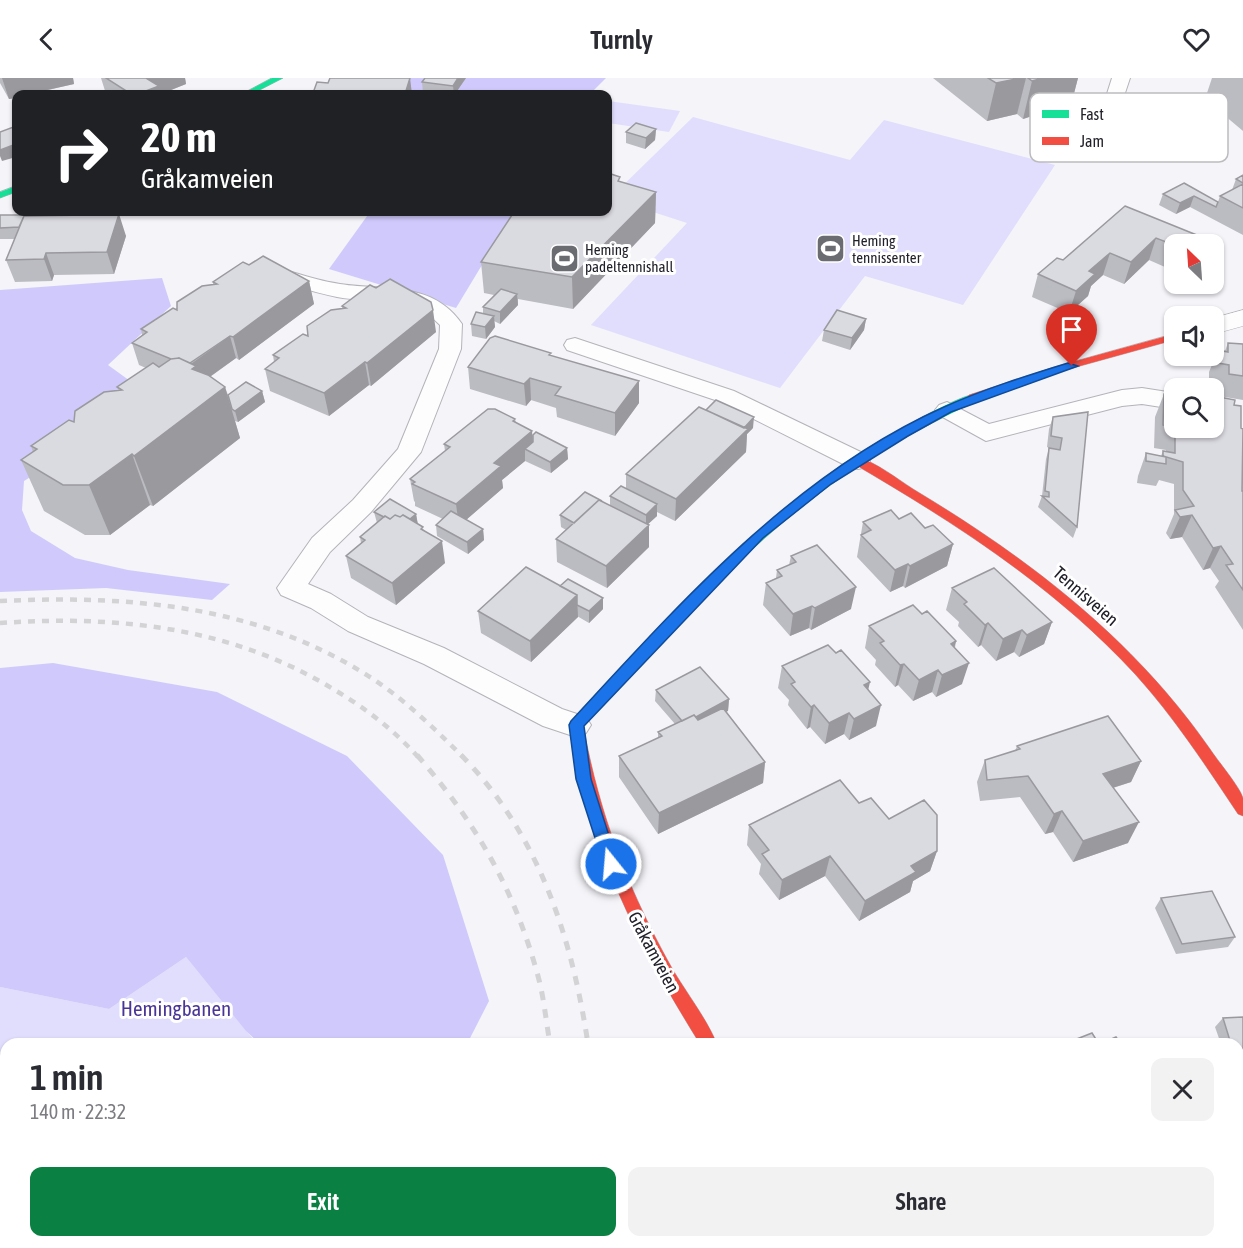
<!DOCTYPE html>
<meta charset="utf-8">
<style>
:root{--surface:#fff;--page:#f2f2f3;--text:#2b2b33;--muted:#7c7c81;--accent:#0b8043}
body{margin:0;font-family:"Asap Condensed",sans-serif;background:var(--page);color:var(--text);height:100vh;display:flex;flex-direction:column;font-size:22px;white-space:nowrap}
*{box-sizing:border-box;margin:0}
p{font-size:20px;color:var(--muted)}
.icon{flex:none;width:33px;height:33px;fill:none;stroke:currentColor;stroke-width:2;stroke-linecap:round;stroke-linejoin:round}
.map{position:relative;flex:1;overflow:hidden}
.details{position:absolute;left:0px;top:960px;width:1244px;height:210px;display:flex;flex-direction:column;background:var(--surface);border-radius:18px 18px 0 0;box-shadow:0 2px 4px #0004}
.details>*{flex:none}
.guide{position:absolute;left:12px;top:12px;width:600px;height:126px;border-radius:12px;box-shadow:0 2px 4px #0004;background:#202124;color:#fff;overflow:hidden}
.needle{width:39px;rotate:335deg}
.fabs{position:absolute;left:1164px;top:156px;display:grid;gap:12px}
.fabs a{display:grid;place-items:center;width:60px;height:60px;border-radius:12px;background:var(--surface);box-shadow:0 2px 4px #0004;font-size:30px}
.pin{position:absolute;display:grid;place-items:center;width:51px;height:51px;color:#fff;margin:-62px -26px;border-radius:50% 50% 50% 0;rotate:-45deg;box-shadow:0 0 6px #0007}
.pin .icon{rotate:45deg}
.me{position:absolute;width:66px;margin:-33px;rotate:343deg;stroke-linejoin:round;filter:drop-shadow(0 0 4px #0008)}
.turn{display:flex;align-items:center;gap:21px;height:126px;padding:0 30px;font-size:27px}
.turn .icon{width:78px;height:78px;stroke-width:2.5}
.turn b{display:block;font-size:42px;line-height:51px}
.round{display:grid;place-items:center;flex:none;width:63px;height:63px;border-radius:12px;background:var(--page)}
.headline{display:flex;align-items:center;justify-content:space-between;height:102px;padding:0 30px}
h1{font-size:36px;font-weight:600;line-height:45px}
.button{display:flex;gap:12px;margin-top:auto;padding:12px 30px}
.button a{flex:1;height:69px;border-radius:12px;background:var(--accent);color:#fff;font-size:24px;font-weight:600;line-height:69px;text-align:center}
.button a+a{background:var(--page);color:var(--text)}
header{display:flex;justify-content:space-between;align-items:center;height:78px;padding:0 30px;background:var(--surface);font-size:27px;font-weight:600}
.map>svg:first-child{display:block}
</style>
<header><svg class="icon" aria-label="back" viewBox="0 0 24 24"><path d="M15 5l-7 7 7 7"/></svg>Turnly<svg class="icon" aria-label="heart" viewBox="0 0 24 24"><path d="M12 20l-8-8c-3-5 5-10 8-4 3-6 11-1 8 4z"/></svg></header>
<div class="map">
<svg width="1243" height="1170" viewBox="0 0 1243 1170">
<rect width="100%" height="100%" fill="#f4f4f9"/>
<path fill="#e0defc" d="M608,23L680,33L669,54L608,45Z
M693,39L850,82L884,42L1055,87L963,227L865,198L780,310L591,247L687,145L610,120Z
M186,879L257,966H6V1164H448L452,1170H0V909L109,931Z"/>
<path fill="#cfcafb" d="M363,0H606L590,16H380Z
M370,134H514L456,230L329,191Z
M162,200L171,228L108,287L155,321L24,403L22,432L31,453L75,480L128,492L230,506L212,522L106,510L0,514V212Z
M53,585L217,614L347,678L443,777L489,923L467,966H260L246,953L186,879L109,931L0,909V590Z"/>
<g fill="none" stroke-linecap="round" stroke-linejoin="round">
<defs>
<path id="lane" d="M1112,0H1130L1114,48L1087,55L1046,45L1044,41L1053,35L1080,43L1099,41Z
M273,189C295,194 317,203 340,206C385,213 433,203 462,246L461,271L421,374L371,434L330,474L308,506L331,516L368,539L444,570L562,631L586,639L591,647L586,655L576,659L543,648L424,586L348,553L311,530L281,517L277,510L312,460L353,422L398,371L439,271L440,247C411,216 375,226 337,219C312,214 289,206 265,200L262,195L265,190Z
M575,260L734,313L867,377L870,383L867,389L858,391L849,389L718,323L567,272L564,267L567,262Z
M1142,310L1174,315V331L1142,326L1122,328L986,363L939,337L935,332L939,327L947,324L989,346L1122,312Z"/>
<path id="street" d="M1243,232V248L1214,256V240Z"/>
<path id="fast" d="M272,0H283L252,16H242Z
M16,108V114L0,120V114Z
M973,316L979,320L977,323C937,342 898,362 861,386C754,456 668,554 583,648L582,656H572L569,647L571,643C668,538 764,434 888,359C911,345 947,324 973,316Z"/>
<path id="jam" d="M1174,256V262L1062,293L977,323L973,324L967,320L969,317L1054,289Z
M858,379C877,385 896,400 913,411C1028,480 1133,560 1210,671C1217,682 1240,709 1243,720C1243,725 1243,733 1243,738L1238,736C1206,688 1174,639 1135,596C1055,509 955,445 854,386L852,383L854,380Z
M577,646L582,648L584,652C600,737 627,808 668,883C683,911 705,937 717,966H700C636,863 591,773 570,652L572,648Z"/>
</defs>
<use href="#lane" stroke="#b3b3b9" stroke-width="2"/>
<use href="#street" stroke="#b3b3b9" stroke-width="1"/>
<use href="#fast" stroke="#b3b3b9" stroke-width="1"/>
<use href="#jam" stroke="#b3b3b9" stroke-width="1"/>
<use href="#lane" fill="#fdfdfe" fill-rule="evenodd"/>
<use href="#street" fill="#fdfdfe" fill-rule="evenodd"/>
<use href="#fast" fill="#16e098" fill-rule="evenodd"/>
<use href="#jam" fill="#f24e42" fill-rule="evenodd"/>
<path stroke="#d3d3d5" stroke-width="4.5" stroke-dasharray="7 7" stroke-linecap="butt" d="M0,523C131,517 260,527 373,601C406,623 435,651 463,679
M0,545C117,537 232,549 333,611C364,629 394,652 418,679"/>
<path stroke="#d3d3d5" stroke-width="5" stroke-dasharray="9 9" stroke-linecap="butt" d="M417,677C476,745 514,810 538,898C544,920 546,943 550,966
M461,677C539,756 572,860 588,966
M545,1170L546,1164
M586,1170L587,1164"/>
</g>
<path fill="#bbbbc2" d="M0,0H73L74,6L9,21L0,5Z
M101,0H185L186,6L161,16H106Z
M425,0H466L455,16H434L423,15L422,4Z
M933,0H1078L1072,23L1040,31L1038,36L1023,41L1017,36L987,43Z
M1212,0H1243V53L1205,21Z
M656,51L655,62L645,71L626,65V54Z
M610,96L620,104L656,114L655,145L573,231L518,221V227L500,246L494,243L495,249L486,261L472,258L471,246L483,236V229L494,217L484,215L481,184Z
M1243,97V157L1190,129L1176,136L1159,127L1163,116L1184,105L1218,124L1220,118L1232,112L1236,101Z
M1125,128L1174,166V193L1149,182L1124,206L1103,197L1091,208L1088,218L1069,235L1032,219L1038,196L1063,182Z
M112,136L126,158L114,196L54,197L52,203L15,204L6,182L15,161H0V137H28L29,138Z
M249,187L309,203L314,226L239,282L236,280L210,299L225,309L228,317L262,313L265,324L238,344L235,343L240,360L153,428L150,427L110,457H85L44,433L21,382L33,374L31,368L74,344L118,312L117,309L146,290L139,287L132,265L142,257L141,251L177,232L213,206V204Z
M342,228L436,254L371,308L369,307L329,338L270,313L265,291L274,284L273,277L308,258L342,230Z
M866,241L864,252L850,272L822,263L824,252Z
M1228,265L1243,266V322L1219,318V309L1209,307V294L1218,272L1225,273Z
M551,278L639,325L615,358L557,339L556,330L531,322L526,328L470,311L468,289Z
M1164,316L1234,327L1241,350L1243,351V552L1215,509L1219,503L1210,490L1203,492L1182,459L1170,461L1166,455L1174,436V406L1159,402L1156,408L1137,405L1138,398L1146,375L1161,378L1163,373H1166V372L1154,370L1155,339Z
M1088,334L1077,449L1073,460L1038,429L1042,418L1046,381L1049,370L1047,369L1049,351L1053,339Z
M515,341L516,345L533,357L567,370L568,381L551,395L525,383L502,402L503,410L466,442L483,451L484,462L468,476L437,458L436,447L443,441L415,428V424L414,423L410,401L445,373L444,366Z
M753,350L747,356L746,374L675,443L657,434V438L648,446L649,469L607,510L557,484L556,461L566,452L561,449L560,437L610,427V418L626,411V396Z
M374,434L416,436L418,446L424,452L445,485L396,527L351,500L346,478L361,465L360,459L377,445Z
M899,441L925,450L953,466L947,488L905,510L903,508L890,514L857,479L863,444Z
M791,478L851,531L811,552L809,550L790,558L763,527L766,505L776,500L777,492L789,487Z
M526,489L603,531L589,545L577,538L578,539L531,584L481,555L478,533Z
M952,510L1052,544L1044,566L1019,579L1014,574L996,583L981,567L978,569L958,548L959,544L946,532Z
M922,536L956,563L955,570L962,606L936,619L932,614L913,623L898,607L895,609L875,587L876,582L865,570L869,548Z
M782,588L868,612L876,648L849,662L844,656L825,666L810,649L807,651L788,627L789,622L778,610Z
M656,612L729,621L728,633H726L765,684L763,705L658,756L619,699V678L658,660V654L675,646L655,623Z
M1017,668L1141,683L1131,704L1113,710L1128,765L1073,784L1053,754L1045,756L1020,719L980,723L977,704L985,682L1015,673Z
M859,725L889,741L937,773L930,793L913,803L910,814L859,843L825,798L779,822L759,796L761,786L747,767L749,747Z
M1161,820L1235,859L1228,869L1176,876L1155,830Z
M1243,939V1001H1238V966H1221L1215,949L1223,940Z
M742,1164H881V1170H743Z"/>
<path fill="#99999e" d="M2,0H73L74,6L29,16H16V20L9,21Z
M145,0H185L186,6L161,16H138Z
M410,0L412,16H405Z
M458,0H466L455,16H454L453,8Z
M1021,0H1026L1017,36L987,43L996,5Z
M1041,0H1078L1072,23L1040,31L1038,36L1023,41L1032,3Z
M656,51L655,62L645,71L646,60Z
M16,66V79L2,83L0,78V72Z
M609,77L610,108L608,112V80Z
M656,114L655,145L573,231L572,199Z
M1194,118L1190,129L1176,136L1180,125Z
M111,134L116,147L119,136L126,158L114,196L107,174Z
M1156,160L1149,182L1124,206L1131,184Z
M46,175L54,197L52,203L44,181Z
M1110,175L1103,197L1091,208L1088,218L1069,235L1076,213L1089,193Z
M309,203L314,226L239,282L233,259Z
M517,216L518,227L500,246V234Z
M433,232L436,254L371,308L367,285Z
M494,238L495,249L486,261L485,249Z
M866,241L864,252L850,272L852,260Z
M230,258L236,280L201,305L225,309L240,360L153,428L134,378L188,288Z
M365,284L369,307L329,338L324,315Z
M530,300L531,322L526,328L524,306Z
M639,303V325L615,358V335Z
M262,313L265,324L238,344L235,333Z
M754,339L753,350L747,356L746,374L675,443L676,421Z
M532,353L534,375L525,371V383L502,402L503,410L459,448L456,426L494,385Z
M567,370L568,381L551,395L550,384Z
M132,376L150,427L110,457L89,407Z
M657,426V438L646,448V437Z
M416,436L418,448L400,449Z
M1192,437L1182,459L1170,461L1180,439Z
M649,447V469L607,510L606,488Z
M483,451L484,462L468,476L467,464Z
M442,463L445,485L396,527L392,505Z
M953,466L947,488L905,510L910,488Z
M1221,468L1210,490L1203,492L1213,470Z
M908,486L903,508L890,514L895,492Z
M856,509L851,531L811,552L815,530Z
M577,517L578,539L531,584L530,563Z
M603,520V531L589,545V533Z
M812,528L809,550L790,558L793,536Z
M1052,544L1044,566L1019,579L1027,557Z
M988,545L981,567L978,569L985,547Z
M1022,552L1014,574L996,583L1003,561Z
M956,563L950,585L951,566Z
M969,585L962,606L936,619L942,597Z
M904,586L898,607L895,609L900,587Z
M938,592L932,614L913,623L919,602Z
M870,604L865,626L864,607Z
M729,621L728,633L684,656V645Z
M814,627L810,649L807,651L811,629Z
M881,627L876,648L849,662L854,641Z
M849,635L844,656L825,666L829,645Z
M1141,683L1131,704L1093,716L1103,696Z
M765,684L763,705L658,756L659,735Z
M1062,733L1053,754L1045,756L1054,736Z
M1139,744L1128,765L1073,784L1083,763Z
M937,773L930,793L913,803L910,814L859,843L865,823L911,788Z
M830,778L825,798L779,822L782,802Z
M499,1164H501L500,1170H498Z"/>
<path fill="#dadae1" stroke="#99999e" stroke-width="1.5" d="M106,0H146L159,8L138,16H131Z
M330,0H410L405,16H327L313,15L317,4L328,5Z
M425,0H458L453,8L422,4Z
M988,0H1021L996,5Z
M1028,0H1043L1032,3Z
M636,45L656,51L646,60L626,54Z
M16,48V66L0,72V54Z
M608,95L620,99L618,103L656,114L572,199L481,184L514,134H608Z
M1243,97V105L1236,101Z
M1184,105L1218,124L1216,129L1194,118L1180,125L1163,116Z
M1243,106V130L1220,118Z
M1125,128L1214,164L1211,166H1174V167L1156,160L1131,184L1110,175L1089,193L1095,196L1076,213L1038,196L1057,180L1063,182Z
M89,134H111L110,136H119L107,174L46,175L44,181L6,182L24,138L88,137Z
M0,137H28V138H24L19,149L0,150Z
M263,178L309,203L233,259L230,258L190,285L179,280L171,281L132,265L147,254L141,251L173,230L177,232V224L202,208L217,206L213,204L243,184L249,187Z
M390,201L431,224L433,232L367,285L365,284L324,315L265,291L279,280L273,277L303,256L308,258L307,248L331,232L346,230L342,228L370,207L376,210Z
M501,211L517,216L500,234L483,229Z
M837,232L866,241L852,260L824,252Z
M476,234L494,238L485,249L471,246Z
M495,258L551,275L549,277L639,303L615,335L555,317L561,309L530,300L524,306L468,289L490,260Z
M1228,265L1243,266V298L1229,296V287L1218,285V272L1228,274Z
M179,280L196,288L192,291L208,297L225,309L134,378L132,376L89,407H63L21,382L37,371L31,368L69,342L74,344L75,333L104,314L122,312L117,309L153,285L159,289L171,281Z
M246,304L262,313L235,333L232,331L228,317Z
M1174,311V350H1214V318L1235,322L1234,327L1241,328V350L1243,351L1242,413H1243V512L1226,487L1233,486L1221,468L1213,470L1192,437L1180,439L1175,432L1194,428L1183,412V384L1163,378V373L1175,375V350L1163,347L1164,316Z
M716,322L754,339L744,350L706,332Z
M699,329L748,351L676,421L626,396Z
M488,331H495L515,341L513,343L532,353L494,385L501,388L456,426L412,406L415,404L410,401L450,369L444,366Z
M1088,334L1077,449L1042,418L1049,419V414L1045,413L1049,370L1060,372L1062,360L1051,358L1053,339Z
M536,354L567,370L550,384L525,371L533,364V357Z
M1146,375L1166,379V386L1146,383Z
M621,408L657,426L646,437L610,418Z
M585,414L602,423L599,422L574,445L560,437Z
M390,421L416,436L410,441L403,437L400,439L395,437L390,441L385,438L384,439L374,434Z
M599,422L649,447L606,488L556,461Z
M891,432L899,441L911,435L925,450L933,447L953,466L910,488L908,486L895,492L861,457L871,452L863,444Z
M451,433L483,451L467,464L436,447Z
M395,437L400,439L403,437L423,449L421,451L442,463L392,505L346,478L365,462L360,459L385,438L390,441Z
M817,467L856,509L815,530L812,528L793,536L766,505L782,498L777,492L796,484L791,478Z
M526,489L577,517L530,563L478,533Z
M994,490L1052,544L1027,557L1022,552L1003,561L988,545L985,547L964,526L967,524L952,510Z
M568,501L603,520L589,533L577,527V517L560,508Z
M913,527L922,536L927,533L956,563L951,566L969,585L942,597L938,592L919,602L904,586L900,587L880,565L884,563L869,548Z
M828,567L836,575L841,572L870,604L864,607L881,627L854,641L849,635L829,645L814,627L811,629L791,606L795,604L782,588Z
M700,589L729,621L696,639L694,637L682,643L656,612Z
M723,630L765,684L659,735L619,678L662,658L658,654L694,637L698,642Z
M1108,638L1141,683L1103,696L1139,744L1083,763L1062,733L1054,736L1028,698L987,702L985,682L1020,671L1017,668Z
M840,702L859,725L871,720L889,741L924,722L937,737V773L911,788L916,794L865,823L830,778L782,802L762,776L769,772L749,747Z
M1212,813L1235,859L1182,866L1161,820Z
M1243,939V993H1240L1238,985V966H1231L1223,940Z
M1092,955L1099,966H1064Z
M1116,959L1121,966H1100Z
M463,1164H499L498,1170H462Z
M746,1164H881V1170H746Z"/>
<path fill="#1a73e8" stroke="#114b97" stroke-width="1.5" d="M1068,285L1078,288L951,334L908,358L831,406L763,460L584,648L591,701L618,786L611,793L605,791L576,701L569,647L571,643C681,524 794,396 944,329C984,311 1026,298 1068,285Z"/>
<defs>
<symbol id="stadium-square" viewBox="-11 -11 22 22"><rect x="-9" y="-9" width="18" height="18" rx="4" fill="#6b6b72" stroke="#fff"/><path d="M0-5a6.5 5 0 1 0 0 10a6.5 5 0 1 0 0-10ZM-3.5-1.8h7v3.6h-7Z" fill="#fff"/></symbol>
</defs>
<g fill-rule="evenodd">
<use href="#stadium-square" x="814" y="154" width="33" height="33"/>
<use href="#stadium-square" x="548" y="164" width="33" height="33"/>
</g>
<g text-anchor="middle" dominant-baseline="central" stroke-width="6" stroke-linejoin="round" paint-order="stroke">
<g font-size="15" fill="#21212a" stroke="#fff" text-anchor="start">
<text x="852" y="162">Heming<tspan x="852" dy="17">tennissenter</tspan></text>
<text x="585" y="171">Heming<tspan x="585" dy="17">padeltennishall</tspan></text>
</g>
<g font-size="18" fill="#21212a" stroke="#fff">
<text transform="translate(1086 518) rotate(41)">Tennisveien</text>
<text transform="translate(654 874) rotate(62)">Gråkamveien</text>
</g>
<g font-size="21" fill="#4a3596" stroke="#fff">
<text x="176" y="930">Hemingbanen</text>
</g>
</g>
<rect x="1030" y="15" width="198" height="69" rx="9" fill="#fff" stroke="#bcbcbf" stroke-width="1.5"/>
<rect x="1042" y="32" width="27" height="8" fill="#16e098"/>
<rect x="1042" y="59" width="27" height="8" fill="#f24e42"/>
<g font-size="16" fill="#21212a">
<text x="1080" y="42">Fast</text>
<text x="1080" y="69">Jam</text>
</g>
</svg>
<div class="fabs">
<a><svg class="needle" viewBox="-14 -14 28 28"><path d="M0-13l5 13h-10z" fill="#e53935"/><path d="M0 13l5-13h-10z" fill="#7c7c81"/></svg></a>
<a><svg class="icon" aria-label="sound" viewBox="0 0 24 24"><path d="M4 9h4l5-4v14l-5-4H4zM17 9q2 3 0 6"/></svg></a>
<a><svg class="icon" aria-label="search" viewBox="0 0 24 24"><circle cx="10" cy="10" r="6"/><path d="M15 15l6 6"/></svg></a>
</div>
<div class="pin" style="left:1072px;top:288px;background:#d93025"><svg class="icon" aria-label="arrive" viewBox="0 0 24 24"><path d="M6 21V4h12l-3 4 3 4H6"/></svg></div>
<svg class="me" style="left:611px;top:786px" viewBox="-20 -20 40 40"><circle r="17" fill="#1a73e8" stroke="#fff" stroke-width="3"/><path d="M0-11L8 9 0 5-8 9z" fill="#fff"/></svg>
<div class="guide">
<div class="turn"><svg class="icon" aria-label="right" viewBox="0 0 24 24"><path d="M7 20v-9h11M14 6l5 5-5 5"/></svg><div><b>20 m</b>Gråkamveien</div></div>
</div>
<section class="details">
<div class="headline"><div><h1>1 min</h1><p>140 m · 22:32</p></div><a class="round"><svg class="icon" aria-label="close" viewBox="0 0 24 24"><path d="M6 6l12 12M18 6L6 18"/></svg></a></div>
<div class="button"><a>Exit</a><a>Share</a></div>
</section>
</div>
